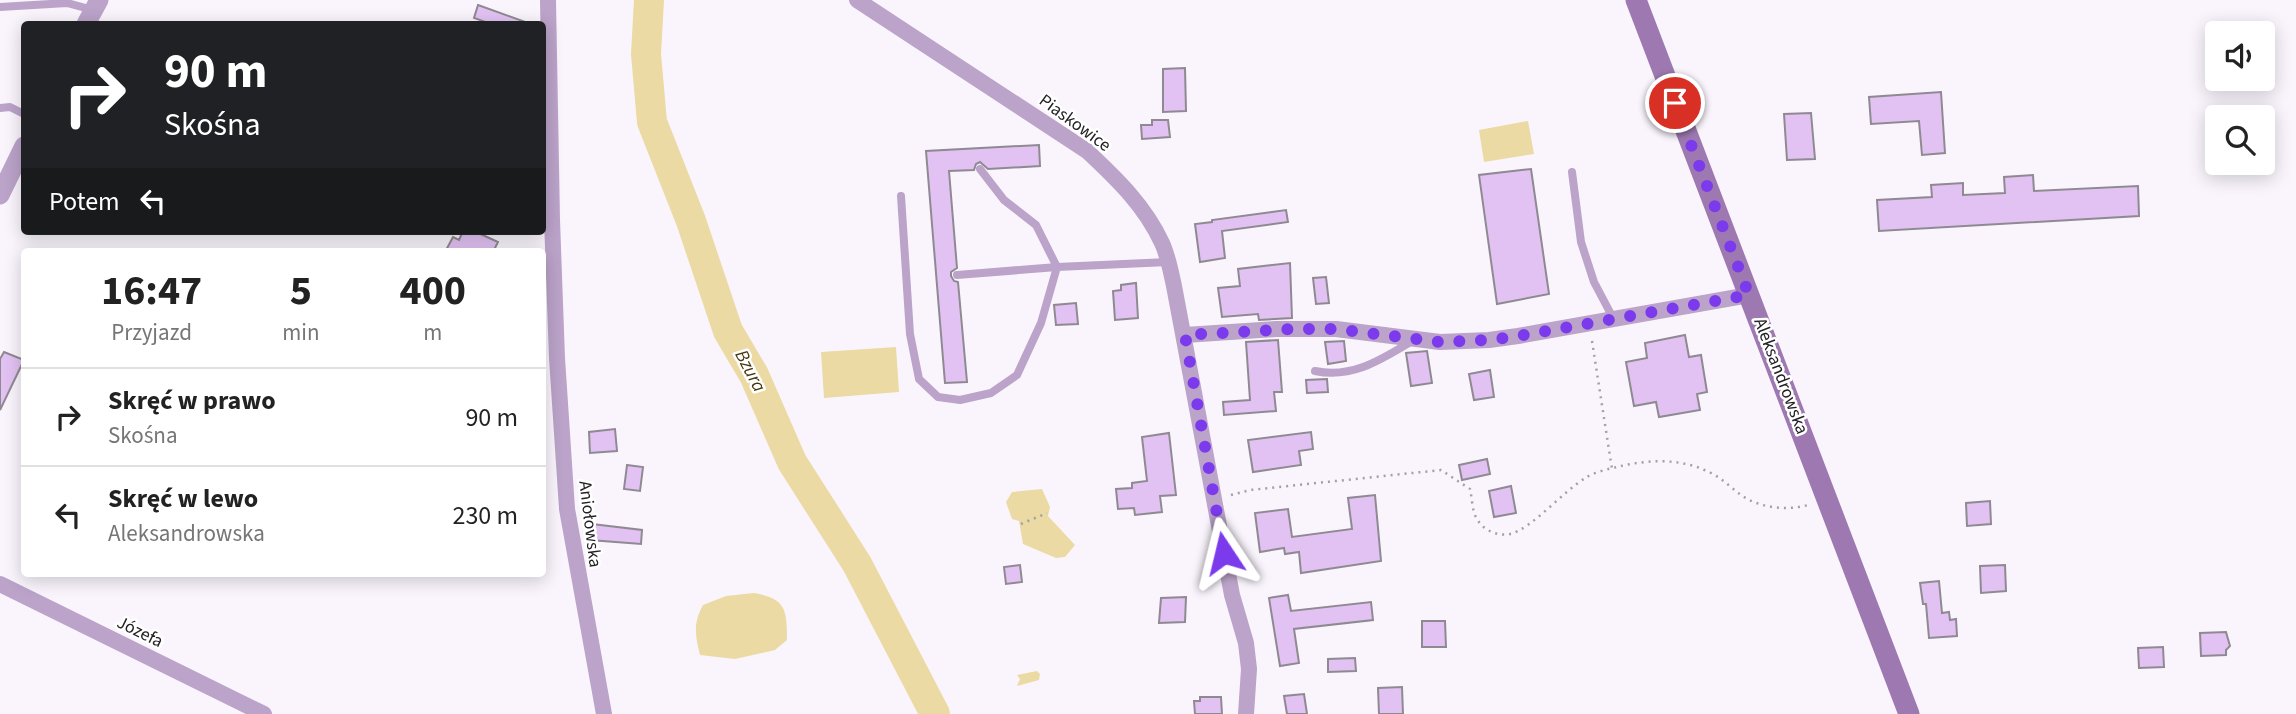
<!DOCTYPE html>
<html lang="pl">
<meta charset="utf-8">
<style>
:root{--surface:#fff;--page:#f2f2f2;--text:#222;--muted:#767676;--line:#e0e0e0}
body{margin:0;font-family:"Source Sans 3",sans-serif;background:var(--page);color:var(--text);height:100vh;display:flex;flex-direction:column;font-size:26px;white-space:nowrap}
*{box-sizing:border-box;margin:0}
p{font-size:23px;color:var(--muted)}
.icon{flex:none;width:38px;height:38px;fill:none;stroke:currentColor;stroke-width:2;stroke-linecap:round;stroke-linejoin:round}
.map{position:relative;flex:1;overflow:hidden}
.details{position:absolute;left:21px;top:248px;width:525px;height:329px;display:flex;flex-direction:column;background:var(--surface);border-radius:7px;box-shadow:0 4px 18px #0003}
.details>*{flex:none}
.banner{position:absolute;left:21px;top:21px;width:525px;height:214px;border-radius:7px;box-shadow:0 4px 18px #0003;background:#202124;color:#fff;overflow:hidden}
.buttons{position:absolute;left:2205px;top:21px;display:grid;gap:14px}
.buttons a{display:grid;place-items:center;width:70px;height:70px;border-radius:7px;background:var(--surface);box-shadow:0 4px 18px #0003;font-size:35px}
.pin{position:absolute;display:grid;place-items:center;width:60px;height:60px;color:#fff;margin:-30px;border:4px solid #fff;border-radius:50%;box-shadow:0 2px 7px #0007}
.me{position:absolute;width:77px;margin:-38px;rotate:350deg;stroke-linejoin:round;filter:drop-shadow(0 0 5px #0008)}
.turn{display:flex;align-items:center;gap:24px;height:147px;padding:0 28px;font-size:32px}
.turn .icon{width:91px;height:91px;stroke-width:2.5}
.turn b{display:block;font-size:49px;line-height:60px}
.then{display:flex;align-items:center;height:66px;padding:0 28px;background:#0003;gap:14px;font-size:26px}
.eta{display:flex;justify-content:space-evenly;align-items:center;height:119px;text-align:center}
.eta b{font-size:42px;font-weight:700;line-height:49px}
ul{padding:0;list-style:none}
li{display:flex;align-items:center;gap:21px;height:98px;padding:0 28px;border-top:2px solid var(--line)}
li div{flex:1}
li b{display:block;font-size:26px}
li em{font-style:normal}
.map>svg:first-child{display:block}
</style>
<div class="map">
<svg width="2296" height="714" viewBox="0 0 2296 714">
<rect width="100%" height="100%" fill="#faf5fd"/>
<path fill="#ebdaa3" d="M1528,121L1534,154L1484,162L1479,130Z
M896,347L899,392L824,398L821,352Z
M1042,489L1050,507L1048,516L1075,545L1065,557L1056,558L1023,544L1019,521L1012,519L1006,502L1012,492Z
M754,593C786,599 787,609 787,640L775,650L735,659L700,655C695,635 693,623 703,605L726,596Z
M1037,671L1040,674L1039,680L1017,686L1020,679L1017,675Z"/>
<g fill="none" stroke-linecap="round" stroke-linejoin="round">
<path stroke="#ebdaa3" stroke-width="30" d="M649,0L646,54L652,122L691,221L728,331L754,375L792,462L857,564L935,714"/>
</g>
<path fill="#e2c2f3" stroke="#8f8a91" stroke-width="2" d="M478,5L528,23V24H491L474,18Z
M1185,68L1186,111L1163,112V69Z
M1941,92L1945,153L1922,155L1919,121L1871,124L1869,97Z
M1811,113L1815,159L1787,160L1784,114Z
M1152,120H1168L1170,137L1142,139L1141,125H1152Z
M1039,145L1040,166L988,169L980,162L976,164L974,170L949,171L957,268L951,272V276L954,281L958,282L967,382L945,383L926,151Z
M1531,169L1549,294L1497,304L1479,175Z
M2033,175L2034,191L2138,186L2139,216L1879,231L1877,200L1932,197L1931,185L1963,183V195L2005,193L2004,177Z
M1286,210L1288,222L1222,231L1225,258L1200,262L1195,224L1212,222V220Z
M463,231H474L498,242L493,252H445L453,237L459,240Z
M1290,263L1292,318L1259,320L1258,314L1222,317L1218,288L1240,286L1238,269Z
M1326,277L1329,303L1316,304L1313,278Z
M1136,283L1138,318L1115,320L1113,291L1121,290V285Z
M1076,303L1078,324L1056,325L1054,305Z
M1685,335L1689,357L1701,355L1707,392L1697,394L1700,410L1659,417L1656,402L1634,406L1626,362L1647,358L1645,343Z
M1278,340L1282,392H1274L1276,411L1224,415L1223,402L1250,400L1246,342Z
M1344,341L1346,361L1328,364L1325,342Z
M1427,351L1432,383L1411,386L1406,353Z
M4,352L24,360L0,410V359Z
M1490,370L1494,397L1474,400L1469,374Z
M1327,379L1328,392L1307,393L1306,380Z
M615,429L617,451L590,453L589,432Z
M1311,432L1313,449L1299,451L1301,465L1253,472L1248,440Z
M1169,433L1176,495L1160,496L1162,512L1135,515L1134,508L1118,509L1116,489L1132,488V483L1147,481L1142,437Z
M1487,459L1490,474L1462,480L1459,465Z
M627,465L643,467L640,491L624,489Z
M1511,486L1516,513L1494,517L1489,491Z
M1375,495L1381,561L1301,573L1299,552L1285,554L1284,548L1260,552L1255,513L1288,509L1292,537L1352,529L1348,498Z
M1990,501L1991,524L1967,526L1966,503Z
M592,524L642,530L641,544L590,540Z
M1020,565L1022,582L1006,584L1004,567Z
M2005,565L2006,591L1981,593L1980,566Z
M1939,581L1942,613L1949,612L1950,620L1956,619L1957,636L1929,638L1926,604H1923L1920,583Z
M1288,595L1291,611L1371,602L1373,620L1294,629L1299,663L1280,666L1269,598Z
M1186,597L1185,622L1159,623L1161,598Z
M1422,621H1445L1446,647H1422Z
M2226,632L2230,646L2226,650V655L2201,656L2200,633Z
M2163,647L2164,667L2139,668L2138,648Z
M1355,658L1356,671L1328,672V659Z
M1402,687L1403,714H1379L1378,688Z
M1304,694L1307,714H1287L1284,696Z
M1200,697H1221L1222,714H1195L1194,701H1200Z"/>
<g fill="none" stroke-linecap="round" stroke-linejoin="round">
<path stroke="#a39fa5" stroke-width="2.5" stroke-dasharray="2 5" stroke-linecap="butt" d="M1592,341L1612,469
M1231,495L1250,490L1441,470L1470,489C1472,497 1472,508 1475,515C1480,528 1495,537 1510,534C1532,529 1564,490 1587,477C1595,472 1608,469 1617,467C1649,459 1682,458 1711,473C1723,479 1731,488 1741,495C1759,508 1787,511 1808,505
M1021,524L1047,513"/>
<path stroke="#bba3c9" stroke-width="8" d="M0,7L67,3L93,10
M0,108L10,107L24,114
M1572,172L1581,242L1594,282L1613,318
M901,196L910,334L919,379L938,397L960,400L991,393L1017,375L1041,323L1057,267L1036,225L1004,200L980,169
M957,275L1057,267L1168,262
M1315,371C1353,379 1382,359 1414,340"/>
<path stroke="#bba3c9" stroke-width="16" d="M548,0L552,220L557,358L567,509L604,714
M857,0L1087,151C1117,179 1145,206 1162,243C1168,256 1171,272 1174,286L1232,595L1246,643L1249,669L1246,714
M1185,335L1276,329H1336L1440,342L1489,340L1518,336L1749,295
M0,584L264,714"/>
<path stroke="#bba3c9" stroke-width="19" d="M86,24L99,0
M0,195L24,146"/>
<path stroke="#9e79b1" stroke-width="21" d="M1636,0L1909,714"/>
</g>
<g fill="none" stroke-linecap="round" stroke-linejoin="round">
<path stroke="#7c3aed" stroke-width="12" stroke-dasharray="0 21.6" d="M1224,553L1185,335L1293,329H1336L1440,342L1489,340L1518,336L1749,295L1675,103"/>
</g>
<g text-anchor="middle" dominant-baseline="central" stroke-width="5" stroke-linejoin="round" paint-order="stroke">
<g font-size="18" fill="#232124" stroke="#fff">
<text transform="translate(1075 123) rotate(36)">Piaskowice</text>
<text transform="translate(1781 376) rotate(69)">Aleksandrowska</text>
<text transform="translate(590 524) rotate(83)">Aniołowska</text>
<text transform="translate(140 632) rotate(26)">Józefa</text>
</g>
<g font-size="19" font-style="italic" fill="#45380c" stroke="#fff">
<text transform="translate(750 371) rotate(62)">Bzura</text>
</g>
</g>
</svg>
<div class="buttons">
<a><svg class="icon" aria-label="sound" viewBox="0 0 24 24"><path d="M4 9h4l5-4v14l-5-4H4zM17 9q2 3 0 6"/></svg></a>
<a><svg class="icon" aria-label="search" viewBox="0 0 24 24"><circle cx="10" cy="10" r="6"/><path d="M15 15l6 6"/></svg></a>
</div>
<div class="pin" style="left:1675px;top:103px;background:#d93025"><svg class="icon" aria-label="arrive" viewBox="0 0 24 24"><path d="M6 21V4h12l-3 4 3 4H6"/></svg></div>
<svg class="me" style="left:1224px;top:553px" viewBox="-20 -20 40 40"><path d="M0-17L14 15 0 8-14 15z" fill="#7c3aed" stroke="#fff" stroke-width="4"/></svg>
<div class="banner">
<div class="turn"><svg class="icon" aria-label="right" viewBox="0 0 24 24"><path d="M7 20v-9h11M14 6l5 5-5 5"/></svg><div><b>90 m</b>Skośna</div></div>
<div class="then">Potem<svg class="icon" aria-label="left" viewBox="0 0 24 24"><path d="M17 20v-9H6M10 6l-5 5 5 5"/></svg></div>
</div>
<section class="details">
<div class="eta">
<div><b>16:47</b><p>Przyjazd</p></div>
<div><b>5</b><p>min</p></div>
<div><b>400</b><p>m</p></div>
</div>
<ul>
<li><svg class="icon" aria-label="right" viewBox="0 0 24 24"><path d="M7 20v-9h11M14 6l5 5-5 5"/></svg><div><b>Skręć w prawo</b><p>Skośna</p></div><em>90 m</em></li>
<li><svg class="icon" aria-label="left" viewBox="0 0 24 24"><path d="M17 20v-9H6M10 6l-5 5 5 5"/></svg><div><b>Skręć w lewo</b><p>Aleksandrowska</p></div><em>230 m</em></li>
</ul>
</section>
</div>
